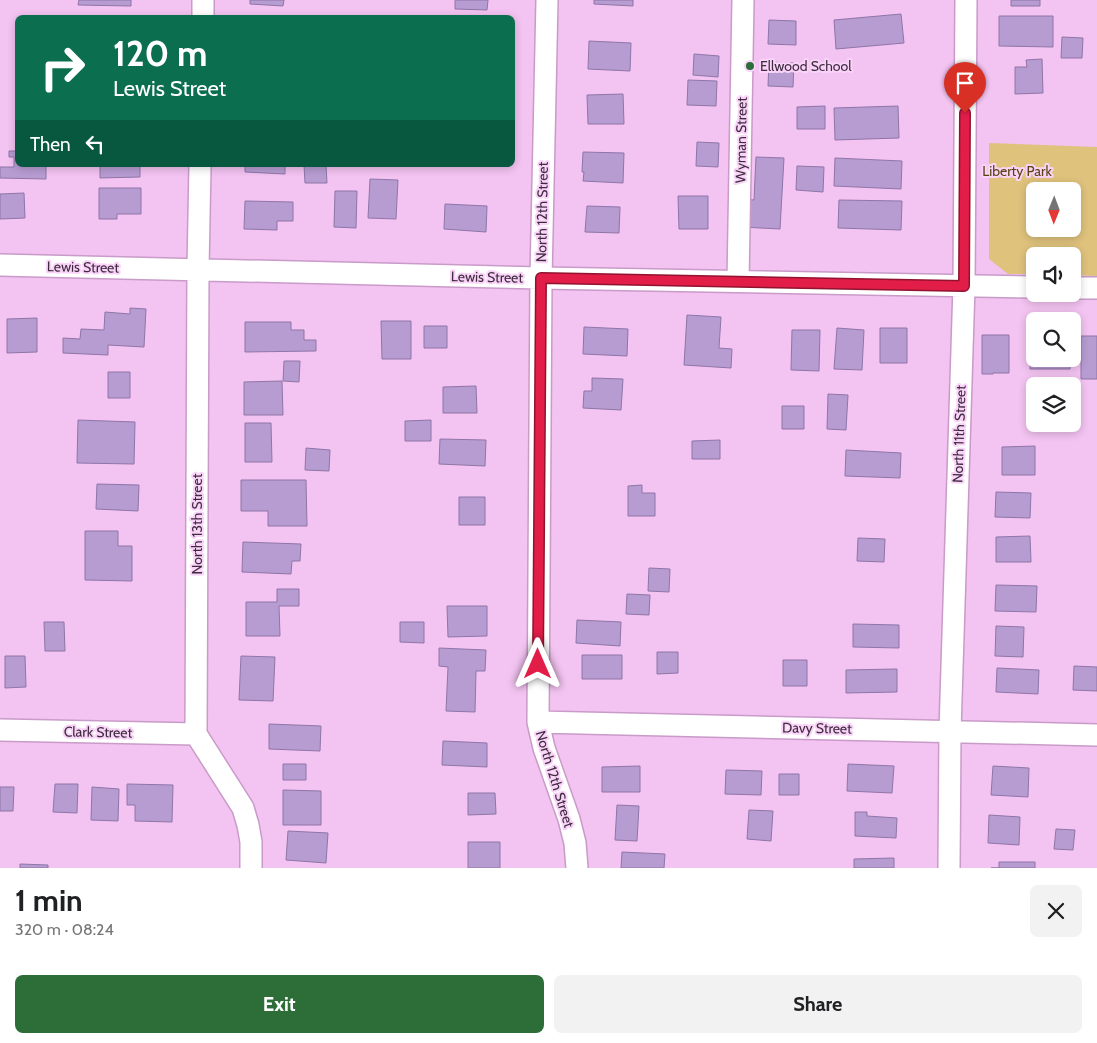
<!DOCTYPE html>
<meta charset="utf-8">
<style>
:root{--surface:#fff;--page:#f2f2f2;--text:#202124;--muted:#757577;--accent:#2d6e38}
body{margin:0;font-family:Cabin,sans-serif;background:var(--page);color:var(--text);height:100vh;display:flex;flex-direction:column;font-size:19px;white-space:nowrap}
*{box-sizing:border-box;margin:0}
p{font-size:16px;color:var(--muted)}
.icon{flex:none;width:28px;height:28px;fill:none;stroke:currentColor;stroke-width:2;stroke-linecap:round;stroke-linejoin:round}
.map{position:relative;height:868px;overflow:hidden}
.sheet{display:flex;flex-direction:column;background:var(--surface);flex:1}
.sheet>*{flex:none}
.guide{position:absolute;left:15px;top:15px;width:500px;height:152px;border-radius:8px;box-shadow:0 2px 8px #0003;background:#0b6e4f;color:#fff;overflow:hidden}
.needle{width:32px;rotate:181deg}
.buttons{position:absolute;left:1026px;top:182px;display:grid;gap:10px}
.buttons a{display:grid;place-items:center;width:55px;height:55px;border-radius:8px;background:var(--surface);box-shadow:0 2px 8px #0003;font-size:25px}
.pin{position:absolute;display:grid;place-items:center;width:42px;height:42px;color:#fff;margin:-51px -21px;border-radius:50% 50% 50% 0;rotate:-45deg;box-shadow:0 0 5px #0007}
.pin .icon{rotate:45deg}
.me{position:absolute;width:55px;margin:-28px;rotate:0deg;stroke-linejoin:round;filter:drop-shadow(0 0 4px #0008)}
.turn{display:flex;align-items:center;gap:18px;height:105px;padding:0 15px;font-size:22px}
.turn .icon{width:65px;height:65px;stroke-width:2.5}
.turn b{display:block;font-size:35px;line-height:42px}
.then{display:flex;align-items:center;height:48px;padding:0 15px;background:#0003;gap:10px;font-size:19px}
.round{display:grid;place-items:center;flex:none;width:52px;height:52px;border-radius:8px;background:var(--page)}
.head{display:flex;align-items:center;justify-content:space-between;height:85px;padding:0 15px}
h1{font-size:30px;font-weight:800;line-height:38px}
.cta{display:flex;gap:10px;margin-top:auto;padding:10px 15px}
.cta a{flex:1;height:58px;border-radius:8px;background:var(--accent);color:#fff;font-size:20px;font-weight:800;line-height:58px;text-align:center}
.cta a+a{background:var(--page);color:var(--text)}
.map>svg:first-child{display:block}
</style>
<div class="map">
<svg width="1097" height="868" viewBox="0 0 1097 868">
<rect width="100%" height="100%" fill="#f3c3f1"/>
<path fill="#dfc27c" fill-rule="evenodd" d="M989,143L1097,147V276L1073,275L1072,256H1035V274H1008L989,259ZM1035,191H1072V229H1035Z"/>
<path fill="#b79cd2" stroke="#8f75a8" d="M79,0H131V6L78,5Z
M250,0H284L283,6L250,4Z
M455,0H488L487,10L455,9Z
M594,0H633V6L594,4Z
M1011,0H1040V6H1011Z
M901,14L904,43L836,49L834,20Z
M999,16H1053V47L999,46Z
M769,20L796,21V45L768,44Z
M1062,37L1083,38L1082,58H1061Z
M589,41L631,43L630,71L588,69Z
M694,54L719,56L718,77L693,75Z
M1042,59L1043,93L1015,94V67H1027L1026,60Z
M769,62L794,63L793,87L768,86Z
M688,80L717,81L716,106L687,105Z
M623,94L624,124H588L587,95Z
M825,106V129H797V107Z
M898,106L899,138L835,140L834,108Z
M697,142L719,143L718,167L696,166Z
M9,151H18V165H46V179L0,178V167H14V157H9Z
M583,152L624,153L623,183L583,181L584,172H582Z
M756,157L784,158L780,229L741,227L742,199L754,200Z
M835,158L902,161L901,189L834,186Z
M100,165H140V177L100,178Z
M245,165H285V174L245,172Z
M304,165H326L327,183H305Z
M797,166L824,167L823,192L796,190Z
M370,179L398,180L396,219L368,218Z
M99,188H141V214H117V219H99Z
M335,191H357L356,228L334,227Z
M24,193L25,218L0,219V194Z
M678,196H708V229H679Z
M839,200L902,201L901,230L838,228Z
M245,201L293,202V221H277V230L244,229Z
M445,204L487,206L486,232L444,229Z
M587,206L620,207L619,233L585,232Z
M130,308L146,309L144,347L108,345V355L63,353V338L80,339L81,329L104,330L105,312L130,314Z
M687,315L721,317L719,348L732,349L731,368L684,365Z
M37,318V352L7,353V319Z
M381,321H411V359H382Z
M245,322H291V330H304V340H316V351L245,352Z
M424,326H447V348H424Z
M584,327L628,329L627,356L583,354Z
M837,328L864,330L862,370L834,369Z
M880,328H907V363H880Z
M792,330H820L819,371L791,370Z
M982,335H1009V373H993V374H982Z
M1081,336H1097V379H1081Z
M1030,338H1035V359H1070V369H1030Z
M284,361H300L299,382L283,381Z
M108,372H130V398H108Z
M592,378L623,379L621,410L583,408L584,391H592Z
M282,381L283,415H244V382Z
M476,386L477,413H443V387Z
M828,394L848,395L846,430L827,429Z
M782,406H804V429H782Z
M78,420L135,422L134,464L77,463Z
M431,420V441H405V421Z
M245,423H271L272,462H245Z
M440,439L486,440L485,466L439,464Z
M720,440V459H692V441Z
M1035,446V475H1002V447Z
M306,448L330,450L329,471L305,470Z
M846,450L901,453L900,478L845,476Z
M241,480H306L307,526H268V511H241Z
M97,484L139,485L138,511L96,509Z
M642,485V493H655V516H628V486Z
M996,492L1031,493L1030,518L995,517Z
M459,497H485V525H459Z
M85,531H118V546H132V581L85,580Z
M1030,536L1031,562H996V537Z
M858,538L885,539L884,562L857,561Z
M243,542L301,544L300,561H292L291,574L242,572Z
M649,568L670,569L669,592L648,591Z
M996,585L1037,586L1036,612L995,611Z
M277,589H299V606H279L280,636H246V602H277Z
M627,594L650,595L649,615L626,614Z
M447,606H487V636L448,637Z
M577,620L621,622L620,646L576,643Z
M44,622H64L65,651H45Z
M400,622H424V643L400,642Z
M853,624L899,625V648L853,647Z
M996,626L1024,627L1023,657L995,656Z
M439,648L486,650L485,671H476L475,712L446,711L448,667L439,666Z
M657,652H678V673L657,674Z
M582,655H622V679H582Z
M5,656H25L26,687L5,688Z
M241,656L275,657L273,701L239,700Z
M783,660H807V686H783Z
M1074,666L1097,667V691L1073,690Z
M997,668L1039,670L1038,694L996,692Z
M897,669V692L846,693V670Z
M269,724L321,726L320,751L269,749Z
M443,741L487,743V767L442,765Z
M283,764H306V780H283Z
M848,764L894,766L892,793L847,791Z
M640,766V792H602V767Z
M993,766L1029,768L1028,797L991,795Z
M726,770L762,771L761,795L725,794Z
M779,774H799V795H779Z
M55,784H78L77,813L53,812Z
M127,784L173,785L172,822L135,821V805H127Z
M0,787H14L13,811H0Z
M92,787L119,789L118,821L91,820Z
M283,790L321,791V825H283Z
M468,793H495L496,814L468,815Z
M617,805L639,806L637,841L615,840Z
M749,810L773,811L771,841L747,839Z
M855,812H867V816L897,818L896,838L855,836Z
M989,815L1020,817L1019,845L988,843Z
M1056,829L1075,830L1073,850L1054,849Z
M288,831L328,833L326,863L286,860Z
M468,842H500V868H468Z
M622,852L665,854L664,868H621Z
M894,858V868H854V859Z
M999,862H1035V868H991H999Z
M20,864L48,865V868H20Z"/>
<g fill="none" stroke-linecap="round" stroke-linejoin="round">
<defs>
<path id="street" d="M547,0L541,278L538,722L544,748L569,819L575,843L577,868
M203,18V0
M200,165L198,269L196,734L243,808L248,825L251,842V868
M0,265L541,278L1035,287
M738,281L743,0
M1072,288H1097
M538,722L1097,735
M0,730L196,734
M949,868L950,731L964,286L966,0"/>
</defs>
<use href="#street" stroke="#c99bc8" stroke-width="24"/>
<use href="#street" stroke="#fff" stroke-width="21"/>
</g>
<g fill="none" stroke-linecap="round" stroke-linejoin="round">
<defs>
<path id="route" d="M538,664L541,278L964,286L965,113"/>
</defs>
<use href="#route" stroke="#92132f" stroke-width="12"/>
<use href="#route" stroke="#e11d48" stroke-width="9"/>
</g>
<circle fill="#2d6e38" stroke="#fad3f9" stroke-width="2" cx="750" cy="66" r="5"/>
<g text-anchor="middle" dominant-baseline="central" stroke-width="4" stroke-linejoin="round" paint-order="stroke">
<g font-size="14" fill="#3e2c3e" stroke="#fad3f9" text-anchor="start">
<text x="760" y="66">Ellwood School</text>
</g>
<g font-size="14" fill="#3e2c3e" stroke="#fad3f9">
<text transform="translate(741 140) rotate(-89)">Wyman Street</text>
<text transform="translate(542 212) rotate(-89)">North 12th Street</text>
<text transform="translate(83 267) rotate(1)">Lewis Street</text>
<text transform="translate(487 277) rotate(1)">Lewis Street</text>
<text transform="translate(959 434) rotate(-88)">North 11th Street</text>
<text transform="translate(197 524) rotate(-90)">North 13th Street</text>
<text transform="translate(817 728) rotate(1)">Davy Street</text>
<text transform="translate(98 732) rotate(1)">Clark Street</text>
<text transform="translate(555 779) rotate(73)">North 12th Street</text>
</g>
<g font-size="14" fill="#584412" stroke="#fad3f9">
<text x="1017" y="171">Liberty Park</text>
</g>
</g>
</svg>
<div class="buttons">
<a><svg class="needle" viewBox="-14 -14 28 28"><path d="M0-13l5 13h-10z" fill="#e53935"/><path d="M0 13l5-13h-10z" fill="#757577"/></svg></a>
<a><svg class="icon" aria-label="sound" viewBox="0 0 24 24"><path d="M4 9h4l5-4v14l-5-4H4zM17 9q2 3 0 6"/></svg></a>
<a><svg class="icon" aria-label="search" viewBox="0 0 24 24"><circle cx="10" cy="10" r="6"/><path d="M15 15l6 6"/></svg></a>
<a><svg class="icon" aria-label="layers" viewBox="0 0 24 24"><path d="M12 4l9 5-9 5-9-5zM3 14l9 5 9-5"/></svg></a>
</div>
<div class="pin" style="left:965px;top:113px;background:#d93025"><svg class="icon" aria-label="arrive" viewBox="0 0 24 24"><path d="M6 21V4h12l-3 4 3 4H6"/></svg></div>
<svg class="me" style="left:538px;top:664px" viewBox="-20 -20 40 40"><path d="M0-17L14 15 0 8-14 15z" fill="#e11d48" stroke="#fff" stroke-width="4"/></svg>
<div class="guide">
<div class="turn"><svg class="icon" aria-label="right" viewBox="0 0 24 24"><path d="M7 20v-9h11M14 6l5 5-5 5"/></svg><div><b>120 m</b>Lewis Street</div></div>
<div class="then">Then<svg class="icon" aria-label="left" viewBox="0 0 24 24"><path d="M17 20v-9H6M10 6l-5 5 5 5"/></svg></div>
</div>
</div>
<section class="sheet">
<div class="head"><div><h1>1 min</h1><p>320 m · 08:24</p></div><a class="round"><svg class="icon" aria-label="close" viewBox="0 0 24 24"><path d="M6 6l12 12M18 6L6 18"/></svg></a></div>
<div class="cta"><a>Exit</a><a>Share</a></div>
</section>
